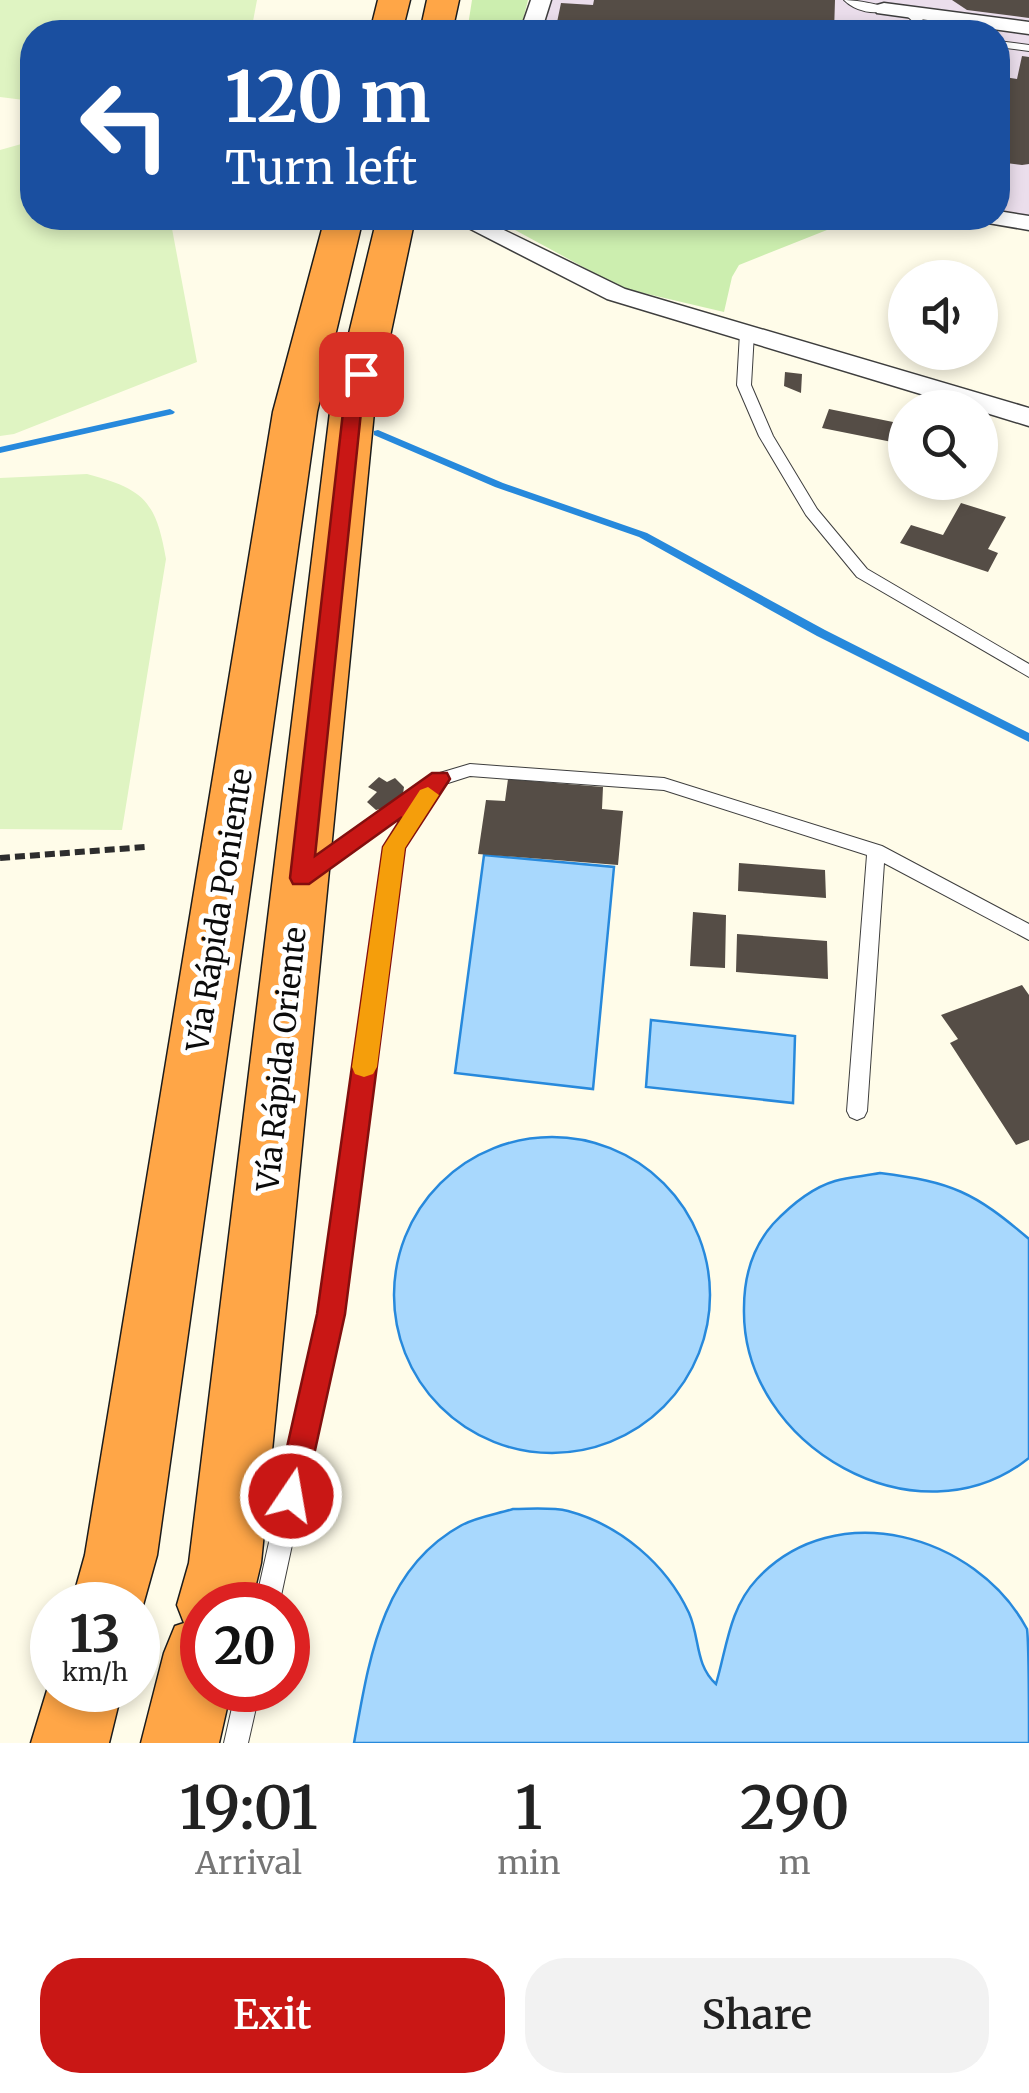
<!DOCTYPE html>
<meta charset="utf-8">
<style>
:root{--surface:#fff;--page:#f2f2f2;--text:#222;--muted:#767676;--accent:#c91715}
body{margin:0;font-family:Merriweather,serif;background:var(--page);color:var(--text);height:100vh;display:flex;flex-direction:column;font-size:38px;white-space:nowrap}
*{box-sizing:border-box;margin:0}
p{font-size:32px;color:var(--muted)}
.icon{flex:none;width:55px;height:55px;fill:none;stroke:currentColor;stroke-width:2;stroke-linecap:round;stroke-linejoin:round}
.map{position:relative;height:1743px;overflow:hidden}
.details{display:flex;flex-direction:column;background:var(--surface);flex:1}
.details>*{flex:none}
.banner{position:absolute;left:20px;top:20px;width:990px;height:210px;border-radius:40px;box-shadow:0 5px 15px #0003;background:#1a4fa0;color:#fff;overflow:hidden}
.controls{position:absolute;left:888px;top:260px;display:grid;gap:20px}
.controls a{display:grid;place-items:center;width:110px;height:110px;border-radius:50%;background:var(--surface);box-shadow:0 5px 15px #0003;font-size:50px}
.speed{position:absolute;left:30px;top:1582px;display:flex;gap:20px;font-size:50px;font-weight:700;text-align:center}
.speed>*{display:grid;place-content:center;width:130px;height:130px;border-radius:50%;background:var(--surface);box-shadow:0 5px 15px #0003;line-height:1}
.speed small{font-size:25px;font-weight:400}
.speed .limit{border:15px solid #d22;background:#fff;color:#111}
.pin{position:absolute;display:grid;place-items:center;width:85px;height:85px;color:#fff;margin:-42px;border-radius:20px;box-shadow:0 5px 15px #0006}
.me{position:absolute;width:110px;margin:-55px;rotate:12deg;stroke-linejoin:round;filter:drop-shadow(0 0 8px #0008)}
.turn{display:flex;align-items:center;gap:35px;height:210px;padding:0 40px;font-size:45px}
.turn .icon{width:130px;height:130px;stroke-width:2.5}
.turn b{display:block;font-size:70px;line-height:85px}
.eta{display:flex;justify-content:space-evenly;align-items:center;height:170px;text-align:center}
.eta b{font-size:60px;font-weight:600;line-height:70px}
.button{display:flex;gap:20px;margin-top:auto;padding:20px 40px}
.button a{flex:1;height:115px;border-radius:40px;background:var(--accent);color:#fff;font-size:40px;font-weight:600;line-height:115px;text-align:center}
.button a+a{background:var(--page);color:var(--text)}
.map>svg:first-child{display:block}
</style>
<div class="map">
<svg width="1029" height="1743" viewBox="0 0 1029 1743">
<rect width="100%" height="100%" fill="#fffce9"/>
<path fill="#ebdeec" d="M541,0H1029V223L997,218L998,32H531Z"/>
<path fill="#cceeaf" d="M472,0H528L520,32H467Z
M493,218H845L832,228L739,265L732,277L724,312L622,288Z"/>
<path fill="#dff4c2" d="M0,0H257L251,32H32V101L0,97Z
M32,141V218H170L197,362L14,434L0,436V150Z
M87,474C144,489 156,501 166,559L122,830L0,829V478Z"/>
<path fill="#a8d8fd" stroke="#2789dc" stroke-width="2.5" d="M484,855L614,867L593,1089L455,1073Z
M651,1020L795,1036L793,1103L646,1087Z
M394 1295a158 158 0 1 1 316 0a158 158 0 1 1-316 0Z
M880,1173C952,1182 974,1192 1029,1239V1458C918,1547 741,1446 744,1308C744,1277 752,1248 773,1224C790,1206 811,1188 835,1181C849,1177 865,1176 880,1173Z
M513,1509C531,1509 551,1507 568,1511C620,1525 666,1564 689,1613C700,1638 695,1665 716,1684C727,1647 729,1609 757,1579C835,1495 976,1534 1027,1629C1029,1644 1029,1722 1029,1743H354C369,1660 381,1569 462,1525C477,1517 497,1514 513,1509Z"/>
<g fill="none" stroke-linecap="round" stroke-linejoin="round">
<path fill="#2789dc" fill-rule="evenodd" d="M170,409L175,412L173,414L0,453V447Z
M378,430L503,483L647,533L825,630L1029,733V742L817,636L639,537L495,487L374,435V431Z"/>
</g>
<path fill="#554d46" d="M594,0H835L834,32H555L561,3L593,5Z
M952,0H1029V18L967,10Z
M1022,56L1029,57V164L1022,165L998,162V76L1017,79Z
M785,372L802,374L801,393L784,386Z
M829,409L898,423L892,442L822,428Z
M961,503L1006,517L988,549L998,553L988,572L900,543L911,525L943,535Z
M379,777L387,782L395,778L404,787L403,794L391,806L376,810L367,802L377,792L368,787Z
M508,779L603,787L602,809L623,811L618,865L478,854L486,800L505,801Z
M739,863L825,870L826,898L738,891Z
M693,912L726,915L725,968L690,966Z
M737,934L827,941L828,979L736,972Z
M1022,985L1029,995V1140L1016,1145L950,1043L958,1039L941,1015Z"/>
<g fill="none" stroke-linecap="round" stroke-linejoin="round">
<defs>
<path id="lane" d="M844,0C854,0 881,4 889,9C875,16 855,11 844,0Z
M905,10H913L935,32H924L905,14Z
M998,41L1029,45V51L998,47Z
M747,329L754,333L751,385L773,436L817,509L867,569L1029,664V677L857,577L806,515L759,436L737,385L740,333Z
M470,764L664,778L882,846L1029,924V940L884,863L867,1111L864,1117L857,1120L850,1117L847,1111L867,855L664,790L470,776L445,784L403,848L342,1314L279,1605H255L320,1314L385,847L411,808L317,875H305L302,870L305,865L433,775Z
M236,1690H260L248,1743H224Z"/>
<path id="street" d="M531,0H551L541,32H520Z
M884,3L1029,22V34L877,13L874,9L877,5Z
M998,211L1029,216V230L988,223L985,218H998Z
M449,218H479L625,289L1029,408V426L980,411V408H967L607,299Z"/>
<path id="highway" d="M378,0H410L402,32H370Z
M427,0H459L452,32H420Z
M325,218H363L317,412L157,1555L138,1623V1605H71L85,1555L273,412Z
M377,218H415L374,412L261,1563L251,1605H202V1690H231L219,1743H141L164,1653L175,1626L184,1623L177,1605L189,1563L330,412Z
M52,1674V1690H122L109,1743H31Z"/>
</defs>
<use href="#lane" stroke="#3e3e3e" stroke-width="2"/>
<use href="#street" stroke="#3e3e3e" stroke-width="3"/>
<use href="#highway" stroke="#1c1c1c" stroke-width="3"/>
<path stroke="#2d2d2d" stroke-width="6" stroke-dasharray="10 5" stroke-linecap="butt" d="M0,858L145,847"/>
<use href="#lane" fill="#fff" fill-rule="evenodd"/>
<use href="#street" fill="#fff" fill-rule="evenodd"/>
<use href="#highway" fill="#ffa647" fill-rule="evenodd"/>
</g>
<path fill="#c91715" stroke="#830f0e" stroke-width="2.5" d="M361,368L369,374L361,412L315,856L432,773H447L450,779L405,848L345,1314L305,1496L301,1506L291,1511L280,1506L276,1496L317,1314L383,847L402,817L309,884H293L290,878L343,412L352,374Z"/>
<path fill="#f59e0b" d="M428,787L439,795L405,848L377,1067L373,1074L364,1077L355,1074L352,1067L383,847L420,790Z"/>
<g text-anchor="middle" dominant-baseline="central" stroke-width="10" stroke-linejoin="round" paint-order="stroke">
<g font-size="30" fill="#0b0b0b" stroke="#fff">
<text transform="translate(219 910) rotate(-81)">Vía Rápida Poniente</text>
<text transform="translate(281 1059) rotate(-84)">Vía Rápida Oriente</text>
</g>
</g>
</svg>
<div class="controls">
<a><svg class="icon" aria-label="sound" viewBox="0 0 24 24"><path d="M4 9h4l5-4v14l-5-4H4zM17 9q2 3 0 6"/></svg></a>
<a><svg class="icon" aria-label="search" viewBox="0 0 24 24"><circle cx="10" cy="10" r="6"/><path d="M15 15l6 6"/></svg></a>
</div>
<div class="speed"><div>13<small>km/h</small></div><div class="limit">20</div></div>
<div class="pin" style="left:361px;top:374px;background:#d93025"><svg class="icon" aria-label="arrive" viewBox="0 0 24 24"><path d="M6 21V4h12l-3 4 3 4H6"/></svg></div>
<svg class="me" style="left:291px;top:1496px" viewBox="-20 -20 40 40"><circle r="17" fill="#c91715" stroke="#fff" stroke-width="3"/><path d="M0-11L8 9 0 5-8 9z" fill="#fff"/></svg>
<div class="banner">
<div class="turn"><svg class="icon" aria-label="left" viewBox="0 0 24 24"><path d="M17 20v-9H6M10 6l-5 5 5 5"/></svg><div><b>120 m</b>Turn left</div></div>
</div>
</div>
<section class="details">
<div class="eta">
<div><b>19:01</b><p>Arrival</p></div>
<div><b>1</b><p>min</p></div>
<div><b>290</b><p>m</p></div>
</div>
<div class="button"><a>Exit</a><a>Share</a></div>
</section>
